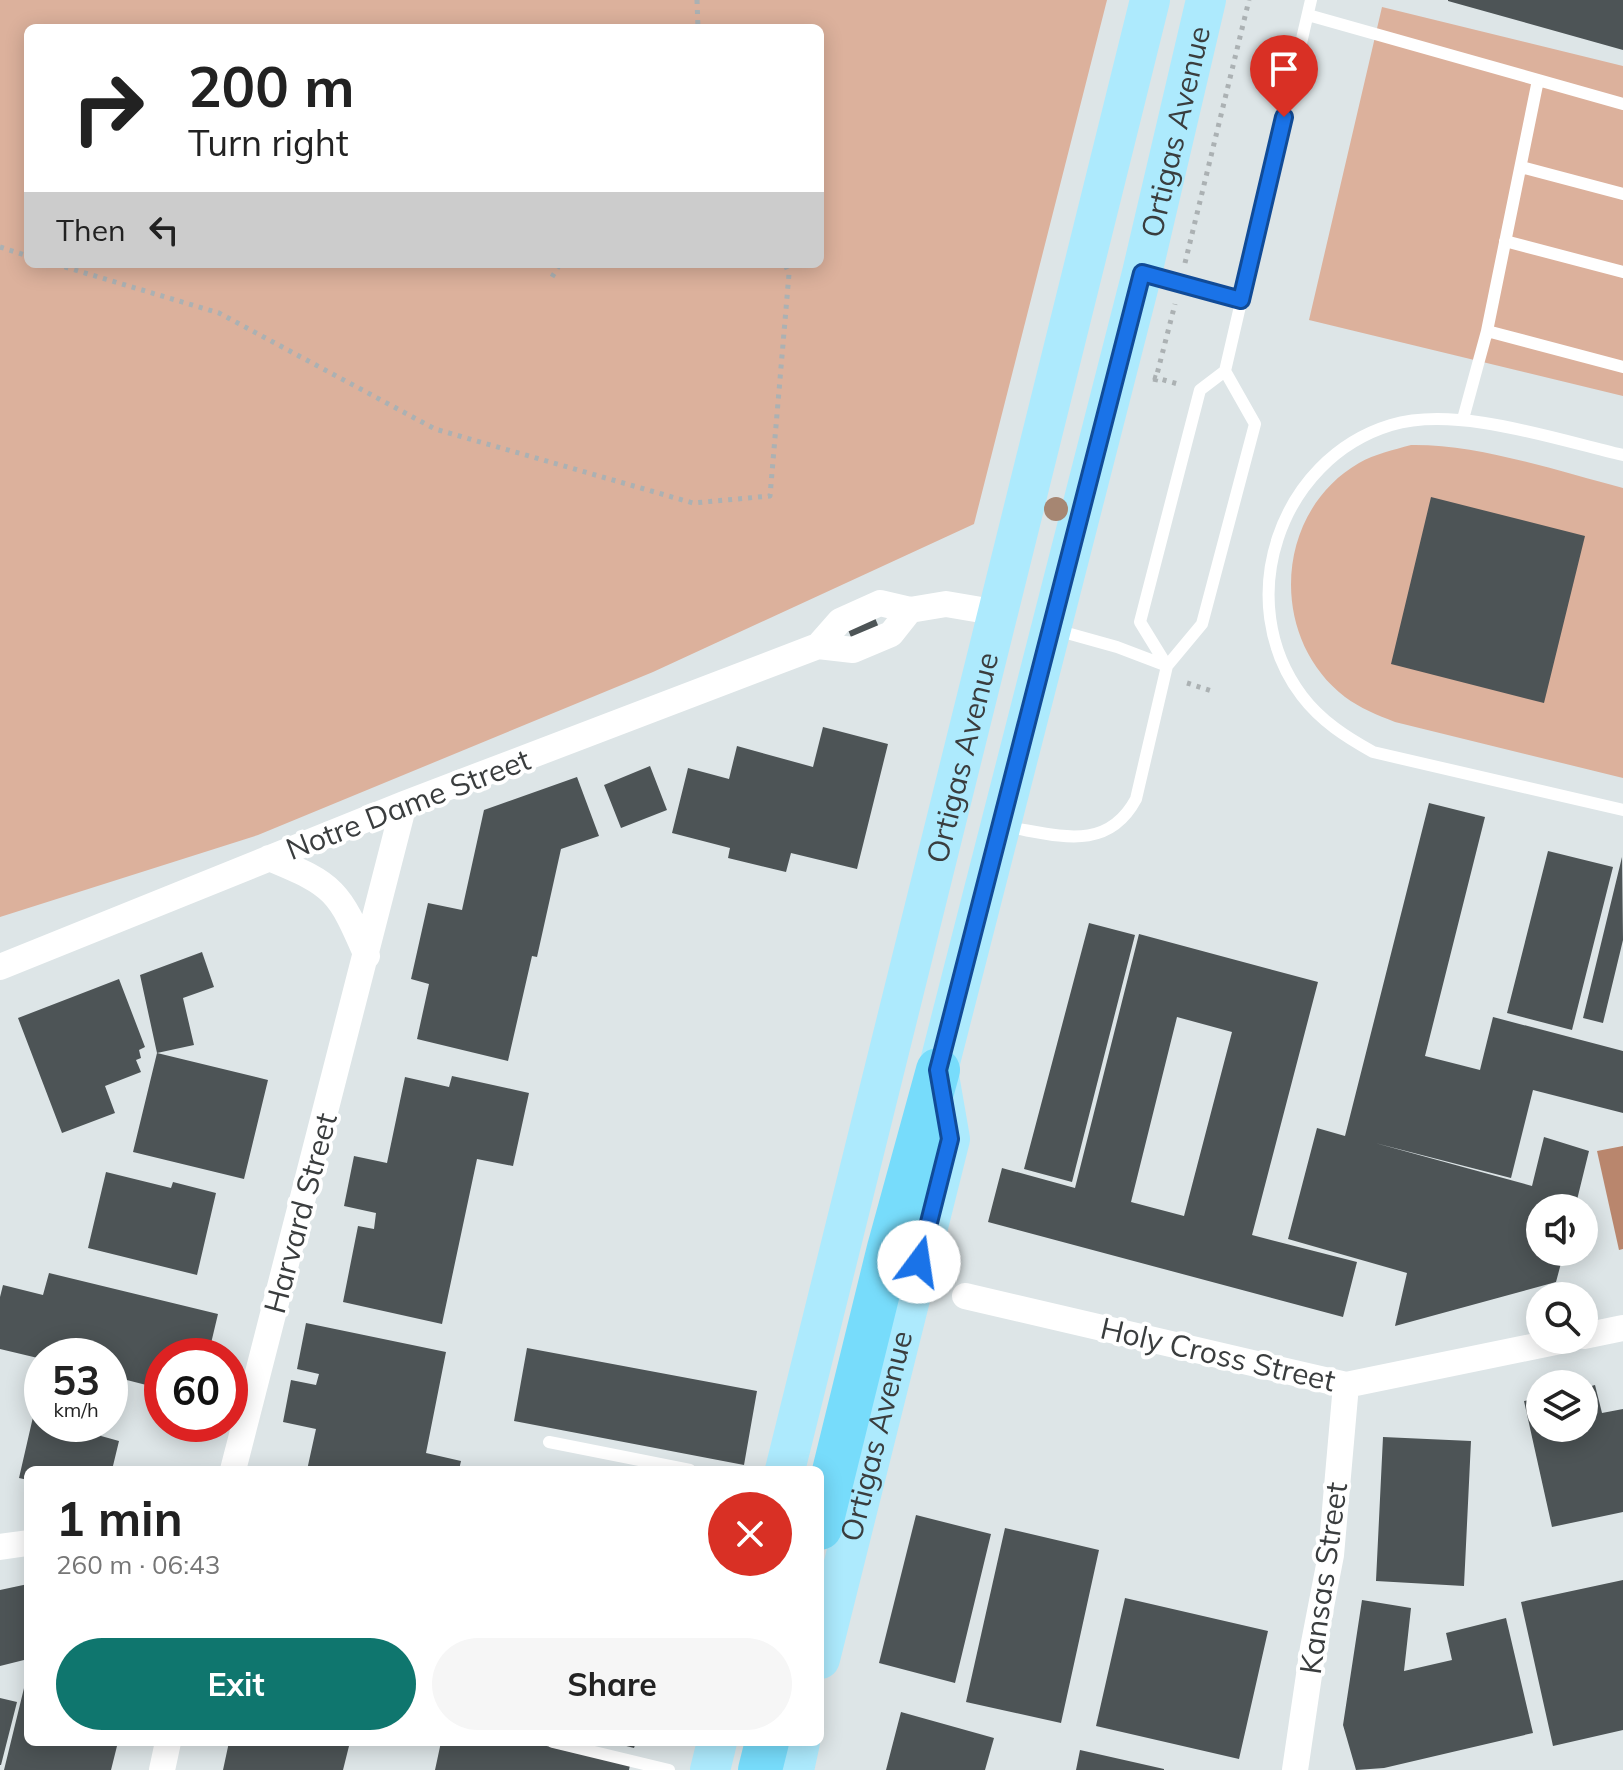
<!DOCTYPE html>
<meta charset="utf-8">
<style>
:root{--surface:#fff;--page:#f6f6f6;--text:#222;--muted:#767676;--accent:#0f766e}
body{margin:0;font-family:Mulish,sans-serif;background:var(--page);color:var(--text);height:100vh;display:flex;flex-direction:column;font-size:30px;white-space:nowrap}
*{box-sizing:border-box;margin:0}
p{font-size:26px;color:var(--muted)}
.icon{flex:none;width:44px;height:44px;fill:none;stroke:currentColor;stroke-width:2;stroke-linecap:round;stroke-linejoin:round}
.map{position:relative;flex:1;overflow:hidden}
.side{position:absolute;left:24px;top:1466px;width:800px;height:280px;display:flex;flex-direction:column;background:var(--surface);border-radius:12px;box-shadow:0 4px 20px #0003}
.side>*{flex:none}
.guide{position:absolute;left:24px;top:24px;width:800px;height:244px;border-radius:12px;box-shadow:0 4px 20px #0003;background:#fff;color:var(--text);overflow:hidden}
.buttons{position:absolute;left:1526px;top:1194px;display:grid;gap:16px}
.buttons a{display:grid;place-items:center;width:72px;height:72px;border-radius:50%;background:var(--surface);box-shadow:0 4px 20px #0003;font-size:40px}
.speed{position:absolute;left:24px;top:1338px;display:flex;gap:16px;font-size:40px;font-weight:700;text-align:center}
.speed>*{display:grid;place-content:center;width:104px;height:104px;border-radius:50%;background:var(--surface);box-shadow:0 4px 20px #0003;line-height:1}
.speed small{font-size:20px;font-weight:400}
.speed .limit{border:12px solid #d22;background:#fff;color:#111}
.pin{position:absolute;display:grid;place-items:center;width:68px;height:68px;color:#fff;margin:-82px -34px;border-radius:50% 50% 50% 0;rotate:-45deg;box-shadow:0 0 8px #0007}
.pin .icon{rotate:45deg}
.me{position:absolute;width:88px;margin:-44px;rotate:14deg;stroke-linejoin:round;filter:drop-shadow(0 0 6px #0008)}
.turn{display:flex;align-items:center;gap:28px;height:168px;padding:0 32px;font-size:36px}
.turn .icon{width:104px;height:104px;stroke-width:2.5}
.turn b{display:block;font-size:56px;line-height:68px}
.then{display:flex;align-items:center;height:76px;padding:0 32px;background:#0003;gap:16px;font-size:30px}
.round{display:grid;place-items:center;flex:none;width:84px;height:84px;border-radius:42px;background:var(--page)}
.head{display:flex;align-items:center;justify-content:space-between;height:136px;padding:0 32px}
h1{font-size:48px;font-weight:700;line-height:60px}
.cta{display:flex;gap:16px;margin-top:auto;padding:16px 32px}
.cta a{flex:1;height:92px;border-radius:48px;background:var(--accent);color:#fff;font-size:32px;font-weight:700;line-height:92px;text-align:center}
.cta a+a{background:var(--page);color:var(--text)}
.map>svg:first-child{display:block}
</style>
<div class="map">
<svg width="1623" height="1770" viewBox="0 0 1623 1770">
<rect width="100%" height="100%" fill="#dde5e7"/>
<path fill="#dcb19c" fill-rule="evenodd" d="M0,0H1107L974,524L653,672L258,835L0,917ZM820,28V264H28V28Z
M1382,7L1623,66V396L1309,320Z
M1411,445C1479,444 1557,471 1623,488V778L1395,722C1377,715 1360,708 1345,697C1268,638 1274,512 1359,463C1375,454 1393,450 1411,445Z"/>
<path fill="#b9866d" d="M1623,1146V1249L1619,1250L1597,1151Z"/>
<path fill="#4d5456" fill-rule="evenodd" d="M1448,0H1623V50L1448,1Z
M1431,497L1585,536L1544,703L1391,664Z
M873,613L880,630L853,642L846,625Z
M823,727L888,744L857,869L791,853L786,872L728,858L730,848L672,833L688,768L729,779L737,746L813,767Z
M650,766L667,810L621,828L604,785Z
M577,777L599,836L561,849L537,957L532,956L508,1061L417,1039L429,984L411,979L428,903L462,910L484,810Z
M1429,803L1485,817L1425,1056L1480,1070L1493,1017L1623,1051V1113L1533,1090L1511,1178L1375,1143L1532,1186L1544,1137L1589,1151L1575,1208H1540V1252H1564L1556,1282L1395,1326L1407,1273L1288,1239L1317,1128L1345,1136Z
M1548,851L1613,867L1572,1030L1507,1013Z
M1622,857L1623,940L1603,1023L1583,1018Z
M1089,923L1135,935L1072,1182L1024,1169Z
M1139,934L1318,982L1252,1235L1357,1262L1343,1317L988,1222L1002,1168L1075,1188ZM1177,1017L1232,1032L1184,1216L1131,1202Z
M202,952L214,987L183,998L194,1045L157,1053L140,975Z
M119,979L145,1047L139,1050L141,1058L136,1060L141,1072L105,1086L115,1113L62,1133L18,1018Z
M157,1053L268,1080L244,1179L133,1152Z
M452,1076L529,1093L513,1166L477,1159L442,1324L343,1302L358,1226L374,1229L376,1213L344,1206L354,1156L387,1163L405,1077L449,1087Z
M106,1172L171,1188L173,1182L216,1193L197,1275L88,1248Z
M49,1273L218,1314L208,1356H162V1389L115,1377L111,1394L110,1356H42V1359L0,1349V1297L3,1285L43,1295Z
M306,1323L446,1352L426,1453L461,1461L459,1470H307L316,1429L283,1422L291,1380L316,1385L319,1374L297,1369Z
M527,1348L757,1391L744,1465L514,1421Z
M1595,1385L1602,1413L1623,1409V1512L1552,1527L1524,1401L1540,1398V1428H1584V1388Z
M33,1417L42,1420V1424H104L101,1436L119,1441L112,1470H28V1480L19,1478Z
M1383,1437L1471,1441L1464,1586L1376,1581Z
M916,1515L991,1534L955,1683L879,1663Z
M1005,1528L1099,1550L1061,1723L966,1702Z
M1623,1580V1730L1553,1746L1521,1602Z
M28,1584V1659L0,1666V1590Z
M1125,1598L1268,1631L1239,1759L1096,1726Z
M1362,1600L1411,1608L1404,1671L1452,1660L1446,1633L1506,1618L1533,1733L1384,1768L1356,1770L1343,1725Z
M25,1684L28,1685V1742H118L111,1770H4Z
M0,1698L17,1702L1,1765H0Z
M901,1712L994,1738L985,1770H886Z
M229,1742H350L343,1770H223Z
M441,1742H529L630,1765L629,1770H435Z
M611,1742H636L634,1748Z
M1080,1750L1164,1769V1770H1076Z"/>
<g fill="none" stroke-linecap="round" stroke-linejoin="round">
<path stroke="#abb1b3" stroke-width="5" stroke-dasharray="4 6" stroke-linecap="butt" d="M697,0L698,28
M0,247L28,256
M1185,263L1249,0
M55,264L219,313L435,429L693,503L770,496L789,274L785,264
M552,277L560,264
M1153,377L1178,384
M1155,382L1175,304
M1187,683L1212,691"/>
<path stroke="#fff" stroke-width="12" d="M1308,15L1623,104
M1538,80L1487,331L1623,367
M1521,167L1623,194
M1505,241L1623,272
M1149,275L1241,300
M1463,419L1487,331
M1623,455C1557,440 1457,405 1391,425C1279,459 1231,602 1302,696C1321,721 1346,737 1373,752L1623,810
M1056,630L1117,647L1167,666
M1167,666L1140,622L1200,390L1225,371L1311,0
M1007,827C1058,835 1107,853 1136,799L1167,666L1202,624L1255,424L1225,371
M549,1442L690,1470
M553,1742L669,1770"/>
<path stroke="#fff" stroke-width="26" d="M818,646L840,621L880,603L910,610L946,604L999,613
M269,858C335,885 339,891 367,956
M0,967L404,804L818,646L853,650L891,634L910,610
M965,1296L1346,1385L1565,1340
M1584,1336L1623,1328
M233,1470L404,804
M0,1547L28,1543
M162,1770L168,1742
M1295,1770L1313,1648L1331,1555L1346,1385"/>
<g stroke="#adeafd" stroke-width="40">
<path id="s1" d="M785,1470L1150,0"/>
<path id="s2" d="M820,1659L950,1139L938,1070L1142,273L1206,0"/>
<path d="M710,1770L717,1742"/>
<path d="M794,1770L800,1742"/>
</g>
<path stroke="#77dcfb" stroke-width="44" d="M820,1528L889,1248L938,1070
M760,1770L767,1742"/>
</g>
<circle fill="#a68672" cx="1056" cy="509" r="12"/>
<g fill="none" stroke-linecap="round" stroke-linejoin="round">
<defs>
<path id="route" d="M919,1262L950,1139L938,1070L1142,273L1241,300L1284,117"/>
</defs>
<use href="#route" stroke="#114b97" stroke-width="20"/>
<use href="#route" stroke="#1a73e8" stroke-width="14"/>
</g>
<g text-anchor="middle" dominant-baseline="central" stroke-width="8" stroke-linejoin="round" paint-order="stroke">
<g font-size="30" fill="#3a3d3e" stroke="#fff">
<text stroke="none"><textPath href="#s2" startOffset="1574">Ortigas Avenue</textPath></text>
<text stroke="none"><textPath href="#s1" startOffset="734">Ortigas Avenue</textPath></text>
<text transform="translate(408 804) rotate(-21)">Notre Dame Street</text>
<text transform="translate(300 1213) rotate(-75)">Harvard Street</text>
<text transform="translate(1218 1354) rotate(13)">Holy Cross Street</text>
<text stroke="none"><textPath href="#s2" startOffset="230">Ortigas Avenue</textPath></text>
<text transform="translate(1323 1578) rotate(-82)">Kansas Street</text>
</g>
</g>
</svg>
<div class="buttons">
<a><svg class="icon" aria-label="sound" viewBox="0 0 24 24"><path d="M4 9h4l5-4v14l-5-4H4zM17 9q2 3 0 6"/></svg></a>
<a><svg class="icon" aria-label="search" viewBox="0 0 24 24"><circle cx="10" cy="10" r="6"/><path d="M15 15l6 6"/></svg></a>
<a><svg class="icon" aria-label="layers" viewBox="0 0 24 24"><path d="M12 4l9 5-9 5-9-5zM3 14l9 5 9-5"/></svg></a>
</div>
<div class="speed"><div>53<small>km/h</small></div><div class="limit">60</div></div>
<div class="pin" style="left:1284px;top:117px;background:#d93025"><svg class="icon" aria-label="arrive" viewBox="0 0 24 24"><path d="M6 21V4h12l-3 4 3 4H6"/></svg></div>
<svg class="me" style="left:919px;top:1262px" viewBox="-20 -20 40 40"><circle r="19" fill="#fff"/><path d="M0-13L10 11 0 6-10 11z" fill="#1a73e8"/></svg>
<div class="guide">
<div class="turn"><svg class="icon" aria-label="right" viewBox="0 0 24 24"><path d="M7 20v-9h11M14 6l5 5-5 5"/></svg><div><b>200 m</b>Turn right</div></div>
<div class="then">Then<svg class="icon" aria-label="left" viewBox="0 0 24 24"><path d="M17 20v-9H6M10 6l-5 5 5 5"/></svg></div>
</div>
<section class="side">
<div class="head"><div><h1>1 min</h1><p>260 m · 06:43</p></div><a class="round" style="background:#d93025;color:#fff"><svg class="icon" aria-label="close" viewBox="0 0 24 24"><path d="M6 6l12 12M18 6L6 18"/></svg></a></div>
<div class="cta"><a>Exit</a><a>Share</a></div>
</section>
</div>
